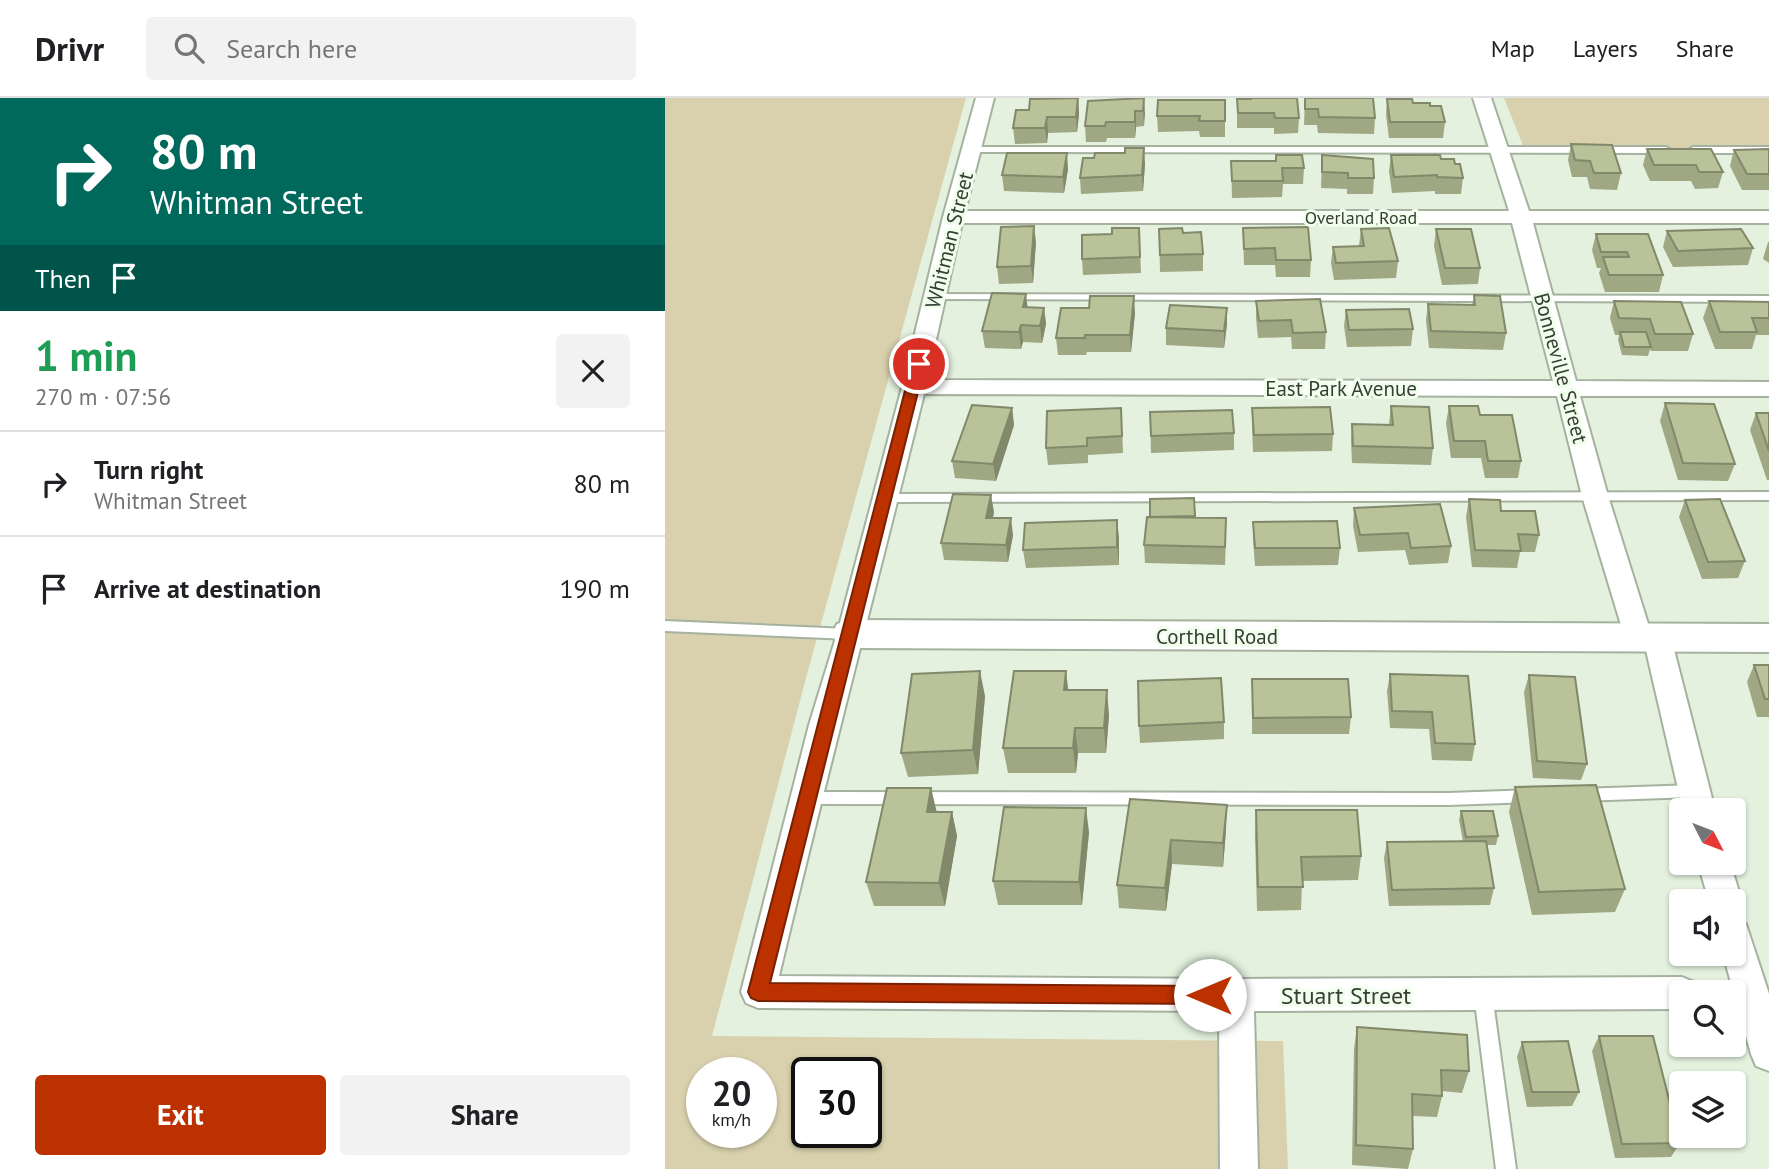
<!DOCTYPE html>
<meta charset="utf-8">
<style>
:root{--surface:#fff;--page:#f2f2f2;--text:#202124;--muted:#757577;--line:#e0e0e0;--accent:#bb3200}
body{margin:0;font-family:"PT Sans",sans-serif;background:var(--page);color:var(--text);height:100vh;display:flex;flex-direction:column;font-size:26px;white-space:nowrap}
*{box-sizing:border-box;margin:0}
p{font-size:23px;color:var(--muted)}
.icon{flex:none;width:38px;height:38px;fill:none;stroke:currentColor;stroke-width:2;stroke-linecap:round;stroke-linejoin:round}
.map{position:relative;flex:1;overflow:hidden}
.side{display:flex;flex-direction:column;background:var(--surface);width:665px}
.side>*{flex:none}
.top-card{background:#00695c;color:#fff;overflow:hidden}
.needle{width:46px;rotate:132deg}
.buttons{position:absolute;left:1004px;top:700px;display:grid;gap:14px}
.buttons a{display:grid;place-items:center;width:77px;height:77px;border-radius:7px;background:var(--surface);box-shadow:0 2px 5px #0004;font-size:35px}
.speed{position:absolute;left:21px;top:959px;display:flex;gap:14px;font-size:35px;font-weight:700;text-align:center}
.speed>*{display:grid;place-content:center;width:91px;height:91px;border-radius:50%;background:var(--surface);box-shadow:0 2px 5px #0004;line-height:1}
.speed small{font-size:18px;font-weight:400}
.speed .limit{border:4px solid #111;border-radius:10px;background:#fff;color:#111}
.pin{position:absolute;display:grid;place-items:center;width:60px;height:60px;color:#fff;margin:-30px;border:4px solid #fff;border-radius:50%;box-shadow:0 2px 7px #0007}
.me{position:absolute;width:77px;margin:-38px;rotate:270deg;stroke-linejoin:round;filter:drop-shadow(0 0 5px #0008)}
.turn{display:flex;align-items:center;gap:24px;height:147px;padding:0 35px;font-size:32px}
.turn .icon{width:91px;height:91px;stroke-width:2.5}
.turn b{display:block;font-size:49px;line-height:60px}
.then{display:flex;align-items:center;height:66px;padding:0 35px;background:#0003;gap:14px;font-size:26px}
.round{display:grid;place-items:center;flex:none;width:74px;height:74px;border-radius:7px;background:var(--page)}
.headline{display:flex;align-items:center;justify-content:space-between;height:119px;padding:0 35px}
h1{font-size:42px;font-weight:600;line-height:52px;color:#1e9e55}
.cta{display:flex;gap:14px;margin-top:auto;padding:14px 35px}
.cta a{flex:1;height:80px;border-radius:7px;background:var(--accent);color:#fff;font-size:28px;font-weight:600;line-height:80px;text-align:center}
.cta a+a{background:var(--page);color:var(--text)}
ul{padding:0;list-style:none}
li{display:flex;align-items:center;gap:21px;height:105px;padding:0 35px;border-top:2px solid var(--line)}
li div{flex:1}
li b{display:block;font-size:26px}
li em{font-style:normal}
header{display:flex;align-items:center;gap:42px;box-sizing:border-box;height:98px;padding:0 35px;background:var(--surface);border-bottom:2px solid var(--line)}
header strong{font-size:33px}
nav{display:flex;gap:38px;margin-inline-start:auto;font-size:24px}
.search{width:490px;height:63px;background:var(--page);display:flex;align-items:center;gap:18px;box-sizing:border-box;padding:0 24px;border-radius:7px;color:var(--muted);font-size:26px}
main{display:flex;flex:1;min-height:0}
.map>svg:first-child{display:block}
</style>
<header>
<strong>Drivr</strong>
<div class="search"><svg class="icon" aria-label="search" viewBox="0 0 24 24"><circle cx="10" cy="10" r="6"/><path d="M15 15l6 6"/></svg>Search here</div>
<nav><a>Map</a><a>Layers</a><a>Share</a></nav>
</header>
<main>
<section class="side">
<div class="top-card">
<div class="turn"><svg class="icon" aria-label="right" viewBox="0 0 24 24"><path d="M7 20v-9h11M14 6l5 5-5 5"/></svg><div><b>80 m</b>Whitman Street</div></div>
<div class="then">Then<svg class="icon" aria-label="arrive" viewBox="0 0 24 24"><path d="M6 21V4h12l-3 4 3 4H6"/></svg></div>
</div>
<div class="headline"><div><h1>1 min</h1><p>270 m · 07:56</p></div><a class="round"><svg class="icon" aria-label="close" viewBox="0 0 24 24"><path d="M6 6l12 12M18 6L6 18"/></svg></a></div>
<ul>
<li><svg class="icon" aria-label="right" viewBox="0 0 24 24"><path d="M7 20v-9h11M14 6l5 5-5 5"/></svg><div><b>Turn right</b><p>Whitman Street</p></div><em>80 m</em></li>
<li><svg class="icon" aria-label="arrive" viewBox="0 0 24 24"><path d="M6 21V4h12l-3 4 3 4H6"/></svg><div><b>Arrive at destination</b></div><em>190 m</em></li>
</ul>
<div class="cta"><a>Exit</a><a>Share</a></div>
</section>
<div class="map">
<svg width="1104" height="1071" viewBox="0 0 1104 1071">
<rect width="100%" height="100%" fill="#e3f1de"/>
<path fill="#d9d1ad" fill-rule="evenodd" d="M0,0H301L141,580L47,938L618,943L623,1071H0ZM37,975H96V1034H37ZM142,975H201V1034H142Z
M839,0H1104V55H861Z"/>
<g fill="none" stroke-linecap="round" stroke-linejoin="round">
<defs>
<path id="lane" d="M303,49H1001L1006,52L1001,55L306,54L303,53Z
M1104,49V55H1028L1023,52L1028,49Z
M270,196L1104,198V204L266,201L265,199Z
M1104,394V402L220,404L214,400L220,396Z
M0,523L184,531L191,536L184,541L0,533Z
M1029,687L1034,689L1037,693L1034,697L1029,699L915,703L910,701L907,697L910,693L915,691Z
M866,692L871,694L874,698L871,702L866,704L783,707L141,706L136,704L133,700L136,696L141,694L783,695Z
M818,888L824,890L827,896L851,1071H831L809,896L812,890Z"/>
<path id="street" d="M311,0H329L300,113H844L808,0H826L864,113H1104V125H868L911,283L1104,284V298H915L943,398L985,532L992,530L1002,533L1006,540L1050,712H1018L980,548L974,550L964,547L960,540L917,398L892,298L259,296C211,490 160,684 114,878L571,881L1017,879L1029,884L1034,894H1017V911L589,913L593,1071H555L554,913L93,910L81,905L76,894L144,627L172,536L237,289L278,119ZM297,125H847L888,283L262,282Z
M1033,765H1065L1077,803L1072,813L1069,814V803H1044Z
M1069,821L1081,826L1104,896V973L1091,968L1086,956L1058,856H1069Z"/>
<path id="secondary" d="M186,522L1104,526V554L186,550L172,546L167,536L172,526Z"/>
</defs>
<use href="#lane" stroke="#a4b29f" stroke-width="4"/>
<use href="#street" stroke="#a4b29f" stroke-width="4"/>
<use href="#secondary" stroke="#a4b29f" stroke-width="4"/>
<use href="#lane" fill="#fff" fill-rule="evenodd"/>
<use href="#street" fill="#fff" fill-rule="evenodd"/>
<use href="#secondary" fill="#fff" fill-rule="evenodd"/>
</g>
<path fill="#9fa783" d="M413,0L414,16L412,34L383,35L382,45L350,46L348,30L364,12Z
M479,0V28L471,29L470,40H442L441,44H421L420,28Z
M640,0L710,20L709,36L653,35L652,27H639Z
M572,1L634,20L633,35L609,36V30H572Z
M722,1L748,5L780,24L778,40H724L721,17Z
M560,2V39H535L534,33L493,34L492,18Z
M906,46L956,75L952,92L925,91L922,79H907L903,62Z
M982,51L1058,74L1053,90L1030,91L1026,83H985L978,67Z
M1104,51V92H1077L1065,68L1069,52Z
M657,57L709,80L708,96H682V91L656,90Z
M726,57L776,61L790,66L798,80L796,96H770V93L727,95L724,73Z
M566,63H611L639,70L638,86H618L617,99L567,100Z
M480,66L478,93L416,96L415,80Z
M403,71L399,95L339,93L337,77Z
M474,130L476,175L418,177L417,161L447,136Z
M578,130L646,162L645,179H611L610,167H579Z
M494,131L518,135L538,156V173L495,174Z
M696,131L733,163L731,180L669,182L666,165L668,149L694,148Z
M771,131L815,170L813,186L777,187L769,148Z
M1002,133L1088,150L1083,167L1008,169L998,149Z
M931,136H983L998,177L994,194H940L934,175L936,170H932L927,152Z
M371,144L368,185L334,186L332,169Z
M1103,144H1104V165L1098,161Z
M809,197L841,235L838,252L764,250L761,222L763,206L807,207Z
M591,203L661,234L660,251H627L626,239L593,240L591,220Z
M949,203L1028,236L1023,253H986L985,251L983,258L957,257L953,242L954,237H950L945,220Z
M1044,203L1104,204V237H1091L1087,251H1050L1038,220Z
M362,209L379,210L381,226L377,245L358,244L356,251L320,250L317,233Z
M681,212L748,231L746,248L682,249L679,228Z
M470,215L466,254H422L421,257H393L391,240Z
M562,226L559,250L501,247V230Z
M1000,305L1070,366L1063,383L1013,382L995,323Z
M726,308L768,350L766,367L687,365L686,343L687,326H724Z
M784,308L815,317L856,363L853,380H820L816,360H786L781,325Z
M347,310L349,327L331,383L290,380L287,363Z
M587,310L668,336L667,353L588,354L587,328Z
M485,314L569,335V352L486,355Z
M1091,315H1104V382H1102L1085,332Z
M457,327L458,355L423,357V365L383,367L381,350Z
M529,400L530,420L561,438L560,467L480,465L479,447L485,419Z
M804,401L836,413L874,437L870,454H855L852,470L807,469L801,419Z
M1020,402L1080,463L1073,480L1037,481L1014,419Z
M689,410L786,448L783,465L744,467L740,452L693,454L688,428Z
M329,414L328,420L348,437L343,464L279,462L276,445Z
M452,422L454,467L361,470L358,452Z
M588,424L675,450L673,467L590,468L588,441Z
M1089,567H1104V619H1092L1082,584Z
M725,576L810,646L807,663L767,662L764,631L725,630L722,593Z
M864,577L922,666L916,682L868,680L859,594Z
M587,581L686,619L684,636H587Z
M403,592L444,617L441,655H413L411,675H343L338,650Z
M320,598L313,676L243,679L236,655Z
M559,624V641L475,645L474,628Z
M850,689L960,791L950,814L867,817L844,714Z
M465,701L561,732L558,769L507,766L501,813L454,810L452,787Z
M591,712L696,758L693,782L637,783L636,812L592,813L590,737Z
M796,713L833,738L831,747H822L829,790L825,807L724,808L719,760L722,744L798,743L794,722Z
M272,714H287L292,738L280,808H209L201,784Z
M424,734L417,807H333L328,783Z
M692,929L804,973L797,995L777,993V998L772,1019L748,1018V1051L743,1071L687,1067L689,951Z
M934,938L1015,1045L1006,1059L950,1060L927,953Z
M857,944L914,994L907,1008L862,1009L852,959Z"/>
<path fill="#82886a" d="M413,0L414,16L412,34L411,19Z
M479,0L480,16L479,28L478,13Z
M470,13L471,29L470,40Z
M382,19L383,35L382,45L380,30Z
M479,50L480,66L478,93L477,77Z
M402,55L403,71L399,95L398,79Z
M369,128L371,144L368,185L366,168Z
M361,196L363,213L358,209Z
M469,198L470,215L466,254L465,237Z
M379,210L381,226L377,245L375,228Z
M562,210V226L559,250V233Z
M356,227L358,244L356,251L354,234Z
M347,310L349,327L331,383L328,366Z
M326,397L329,414L324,437L321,420Z
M346,420L348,437L343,464L341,447Z
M452,422L454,439V467L452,449Z
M315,573L320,598L313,676L308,652Z
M401,573L404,598L399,592Z
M442,592L444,617L441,655L439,630Z
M410,630L413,655L411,675L408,650Z
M266,690L272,715L262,714Z
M562,707L561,732L558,769V745Z
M421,710L424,734L417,807L414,784Z
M287,714L292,738L280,808L274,785Z
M506,742L507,766L501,813L500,790Z"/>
<path fill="#b9c298" stroke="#82886a" stroke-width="2" d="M413,0L411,19H382L380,30H348L351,12H364L365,1Z
M479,0L478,13H470V24H441L440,28H420L423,3Z
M586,0H632L634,20H610L609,15H573L572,1H586Z
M640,0H708L710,20L654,19L653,11H640Z
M722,1H747L748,5H765V8H776L780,24H725Z
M493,2H560V23H534L535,18H492Z
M906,46L947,47L956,75H929L925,63L910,62Z
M460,50H479L477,77L415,80L418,60H429L430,55H460Z
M982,51H1046L1058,74H1034L1031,67H989Z
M1104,51V76H1082L1069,52Z
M342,55H402L398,79L337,77Z
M611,57H637L639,70H617L618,83H567L566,63H611Z
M657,57L708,61L709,80H683V75L657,74Z
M726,57H775L776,61H789L790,66H795L798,80L772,79V77L729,79Z
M369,128L366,168L332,169L336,129Z
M643,129L646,162H611L610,150L579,151L578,130Z
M447,130H474L475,159L417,161V137L447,136Z
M517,130L518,135L536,134L538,156L495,157L494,131Z
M724,130L733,163L671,165L668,149L699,148L696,131Z
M771,131H806L815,170H780Z
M1076,131L1088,150L1013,153L1002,133Z
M931,136H983L998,177H944L938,159H964L962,154H936Z
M327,195L361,196L358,209L379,210L375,228L356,227L354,234L317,233Z
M809,197L835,198L841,235L766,233L763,206L810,207Z
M425,198H469L465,237H420V240H391L396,210H424Z
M655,201L661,234L628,235L626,222L594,223L591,203Z
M949,203L1016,204L1028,236H990L985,221L954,220Z
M1044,203L1104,204V220H1087L1092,234H1055Z
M505,207L562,210L559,233L501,230Z
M744,211L748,231L684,232L681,212Z
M955,234H981L986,249H959Z
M1000,305L1049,306L1070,366L1018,365Z
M307,307L347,310L328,366L287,363Z
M726,308L764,309L768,350L688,348L687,326L728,327Z
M784,308H813L815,317H847L856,363H823L820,343H789Z
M665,309L668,336L589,337L587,310Z
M456,310L457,338L422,340V348L381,350L382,313Z
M567,312L569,335L486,338L485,314Z
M1091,315H1104V353Z
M288,396L326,397L321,420H346L341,447L276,445Z
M529,400L530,418L485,419V401Z
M804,401L835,402L836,413H870L874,437L853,436L856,453L810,452Z
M1055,401L1080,463L1043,464L1020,402Z
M775,406L786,448L746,450L743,435L695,437L689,410Z
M482,419L561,420L560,449L479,447Z
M452,422V449L358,452L360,425Z
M672,423L675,450H590L588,424Z
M1089,567H1104V601H1100Z
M315,573L308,652L236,655L247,576Z
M349,573H401L399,592H442L439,630H410L408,650H338Z
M725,576L803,578L810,646L770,645L767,614L727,613Z
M864,577L910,579L922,666L872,663Z
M556,580L559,624L474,628L473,583Z
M587,581H683L686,619L588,620Z
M931,687L960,791L874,794L850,689Z
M222,690H266L262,714H287L274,785L201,784Z
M465,701L562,707L558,745L506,742L500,790L452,787Z
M339,709L421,710L414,784L328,783Z
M591,712H692L696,758L636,759L638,789H593Z
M796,713H828L833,738L801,739Z
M821,743L829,790L727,792L722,744Z
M692,929L802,937L804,973L776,972L777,998L747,996L748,1051L691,1047Z
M934,938H988L1015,1045L957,1046Z
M903,943L914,994H867L857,944Z"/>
<path fill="#bb3200" stroke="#7a2000" stroke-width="2" d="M254,262L260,266C210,473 155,678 105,885L545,888L552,891L554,897L552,903L545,906L93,903L86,900L83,894C136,684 194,476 247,266Z"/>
<g text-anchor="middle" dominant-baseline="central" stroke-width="6" stroke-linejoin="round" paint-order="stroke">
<g font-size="18" fill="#383e36" stroke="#f0ffeb">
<text x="696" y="119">Overland Road</text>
</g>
<g font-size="21" fill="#383e36" stroke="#f0ffeb">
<text transform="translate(284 142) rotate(-76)">Whitman Street</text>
<text transform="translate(896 270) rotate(75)">Bonneville Street</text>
<text x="676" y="290">East Park Avenue</text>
<text x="552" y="538">Corthell Road</text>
</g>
<g font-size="24" fill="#383e36" stroke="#f0ffeb">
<text x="681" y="897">Stuart Street</text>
</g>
</g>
</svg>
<div class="buttons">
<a><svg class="needle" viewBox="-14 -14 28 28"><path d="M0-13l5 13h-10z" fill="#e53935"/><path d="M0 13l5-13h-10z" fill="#757577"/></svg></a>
<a><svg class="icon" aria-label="sound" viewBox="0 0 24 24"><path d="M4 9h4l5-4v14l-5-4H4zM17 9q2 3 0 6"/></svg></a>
<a><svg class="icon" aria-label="search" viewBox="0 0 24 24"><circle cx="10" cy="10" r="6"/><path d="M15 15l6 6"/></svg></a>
<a><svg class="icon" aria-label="layers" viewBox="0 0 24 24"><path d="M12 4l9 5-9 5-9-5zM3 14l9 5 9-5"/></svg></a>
</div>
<div class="speed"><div>20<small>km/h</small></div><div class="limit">30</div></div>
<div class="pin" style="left:254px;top:266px;background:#d93025"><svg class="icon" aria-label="arrive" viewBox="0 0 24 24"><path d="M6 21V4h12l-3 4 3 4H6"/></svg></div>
<svg class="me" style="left:545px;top:897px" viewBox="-20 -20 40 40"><circle r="19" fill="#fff"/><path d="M0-13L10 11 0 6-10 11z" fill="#bb3200"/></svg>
</div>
</main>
